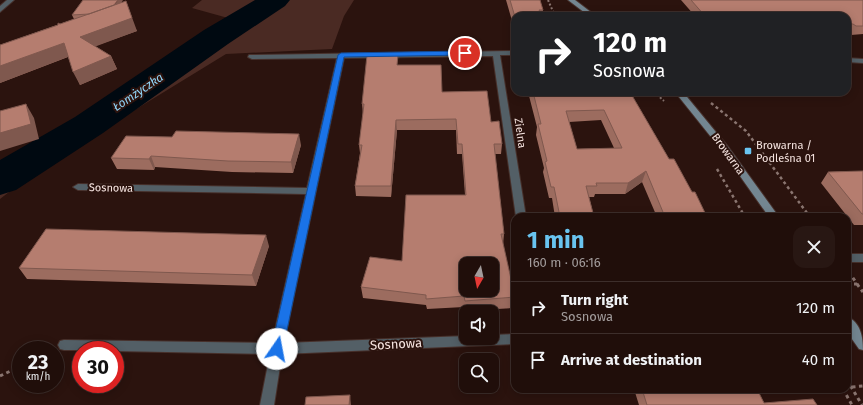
<!DOCTYPE html>
<meta charset="utf-8">
<style>
:root{--surface:#200e0a;--page:#281713;--text:#f1f3f6;--muted:#a29c9c;--line:#3d2e2b;--accent:#69c4f0}
body{margin:0;font-family:"Fira Sans",sans-serif;background:var(--page);color:var(--text);height:100vh;display:flex;flex-direction:column;font-size:15px;white-space:nowrap}
*{box-sizing:border-box;margin:0}
p{font-size:13px;color:var(--muted)}
.icon{flex:none;width:22px;height:22px;fill:none;stroke:currentColor;stroke-width:2;stroke-linecap:round;stroke-linejoin:round}
.map{position:relative;flex:1;overflow:hidden}
.drawer{position:absolute;left:511px;top:213px;width:340px;height:180px;display:flex;flex-direction:column;background:var(--surface);border-radius:12px;box-shadow:0 2px 10px #0003,0 0 0 1px var(--line)}
.drawer>*{flex:none}
.hud{position:absolute;left:511px;top:12px;width:340px;height:84px;border-radius:12px;box-shadow:0 2px 10px #0003,0 0 0 1px var(--line);background:#202124;color:#fff;overflow:hidden}
.needle{width:26px;rotate:189deg}
.tools{position:absolute;left:459px;top:257px;display:grid;gap:8px}
.tools a{display:grid;place-items:center;width:40px;height:40px;border-radius:8px;background:var(--surface);box-shadow:0 2px 10px #0003,0 0 0 1px var(--line);font-size:20px}
.speed{position:absolute;left:12px;top:341px;display:flex;gap:8px;font-size:20px;font-weight:700;text-align:center}
.speed>*{display:grid;place-content:center;width:52px;height:52px;border-radius:50%;background:var(--surface);box-shadow:0 2px 10px #0003,0 0 0 1px var(--line);line-height:1}
.speed small{font-size:10px;font-weight:400}
.speed .limit{border:6px solid #d22;background:#fff;color:#111}
.pin{position:absolute;display:grid;place-items:center;width:34px;height:34px;color:#fff;margin:-17px;border:2px solid #fff;border-radius:50%;box-shadow:0 1px 4px #0007}
.me{position:absolute;width:44px;margin:-22px;rotate:12deg;stroke-linejoin:round;filter:drop-shadow(0 0 3px #0008)}
.turn{display:flex;align-items:center;gap:14px;height:84px;padding:0 16px;font-size:18px}
.turn .icon{width:52px;height:52px;stroke-width:2.5}
.turn b{display:block;font-size:28px;line-height:34px}
.round{display:grid;place-items:center;flex:none;width:42px;height:42px;border-radius:12px;background:var(--page)}
.summary{display:flex;align-items:center;justify-content:space-between;height:68px;padding:0 16px}
h1{font-size:24px;font-weight:700;line-height:30px;color:var(--accent)}
ul{padding:0;list-style:none}
li{display:flex;align-items:center;gap:12px;height:52px;padding:0 16px;border-top:1px solid var(--line)}
li div{flex:1}
li b{display:block;font-size:15px}
li em{font-style:normal}
.map>svg:first-child{display:block}
</style>
<div class="map">
<svg width="863" height="405" viewBox="0 0 863 405">
<rect width="100%" height="100%" fill="#2b130e"/>
<path fill="#4a2a23" d="M202,0H354L344,16L332,49L226,54L40,168L0,199V164L8,162L74,120L228,18L192,8Z"/>
<g fill="none" stroke-linecap="round" stroke-linejoin="round">
<path fill="#000911" fill-rule="evenodd" d="M255,0H290L285,6L228,44L103,133L16,190L0,195V160L75,117L204,30Z"/>
<defs>
<path id="street" d="M7,0H14L0,12V6Z
M515,51V55H500L526,217H516L493,56L344,58L284,343L466,336V338H492V335L515,334V344L282,354L274,405H260L270,354L115,351V350H64L60,349L58,345L60,341L64,340L272,343L306,194L78,190L73,187L78,184L307,188L337,58L252,59L248,57L249,55Z
M847,58L863,59V63L847,62Z
M847,254H863V262H847Z"/>
<path id="secondary" d="M568,0H575L596,16H589Z
M675,92H683L729,148L779,217H769L723,152Z
M847,317C861,322 863,338 863,350L859,349L847,332Z"/>
</defs>
<use href="#street" stroke="#47302b" stroke-width="2"/>
<use href="#secondary" stroke="#47302b" stroke-width="2"/>
<path stroke="#8a7570" stroke-width="2" stroke-dasharray="2 2" stroke-linecap="butt" d="M548,0L555,16
M654,92L664,101"/>
<path stroke="#8a7570" stroke-width="2.5" stroke-dasharray="3 3" stroke-linecap="butt" d="M711,103L746,131L810,217
M717,169L745,217"/>
<path stroke="#8a7570" stroke-width="3" stroke-dasharray="3.5 3.5" stroke-linecap="butt" d="M847,284H857L851,275
M857,284L863,292
M0,376L21,366
M847,380L862,405
M852,387L863,386
M843,389L852,405"/>
<use href="#street" fill="#535f66" fill-rule="evenodd"/>
<use href="#secondary" fill="#738691" fill-rule="evenodd"/>
</g>
<path fill="#9c6c5f" fill-rule="evenodd" d="M506,0H540L543,10L542,16H515V31Z
M681,0H863V34L851,35L848,33H847V16H695Z
M121,3L137,31L95,46L111,56L117,69L80,85L68,57L0,83V45L74,19L72,15Z
M398,65L491,122L502,144L501,154H495L504,234L503,245L515,296L514,308L464,311V307L427,309L426,305L363,298L361,287L402,261L465,195L462,154H457L456,130H397L391,197L356,196L355,186L360,153L359,145L363,114L362,104Z
M528,92H630L669,159L692,192L707,217H657L642,182L625,194H595L594,197H589L594,217H555L552,198H549L543,172L544,168L536,135L537,127ZM601,120L614,148L577,149L569,122Z
M301,145L293,173L232,172L155,167L154,170L117,169L111,158Z
M863,171V225H854L821,183L828,172Z
M269,246L256,286L27,279L19,268Z
M634,389H757L764,403L817,405H639Z"/>
<path fill="#7f584e" d="M118,0H123L112,18L109,13Z
M126,1L137,31L86,50L80,37Z
M64,43L70,56L0,83V66Z
M111,56L117,69L80,85L73,72Z
M26,104L34,118L39,139L0,151V133Z
M396,120L397,130L391,197V186Z
M299,134L301,145L293,173L291,162Z
M151,156L155,167L154,170L149,159Z
M646,171L642,182L625,194L628,183Z
M266,235L269,246L256,286L252,275Z
M350,395L351,405H349Z"/>
<path fill="#b57d6f" stroke="#7f584e" fill-rule="evenodd" d="M83,0H118L114,5L89,14L72,15Z
M510,0H540L543,10H539L542,16H515V17Z
M691,0H863V26H856L853,24H847V16H705Z
M126,1L132,18L80,37L111,56L73,72L64,43L0,66V45L58,25V23L60,24Z
M367,55H398L397,65H441L442,92L487,91L491,122L499,121L502,144H494L504,234H501L515,297L465,301L464,296L426,299V295L361,287L370,257L402,261L406,195H466L462,144H458L456,119L396,120L391,186H355L362,145H359L364,104H362ZM466,264H492V290H466Z
M533,92H630L669,159H674L692,192H695L707,217H665L646,171L628,183H596L597,186H586L594,217H560L554,187H551L545,162L547,161L538,124H541ZM604,110L622,148L577,149L566,111Z
M26,104L31,124L0,133V111Z
M176,131L299,134L291,162L228,161L151,156L149,159L111,158L126,136L172,137Z
M863,171V214H862L828,172Z
M46,229L266,235L252,275L19,268Z
M642,389H757L764,403L813,399L817,405H647Z
M350,395L349,405H305L306,397Z"/>
<path fill="#1a73e8" stroke="#114b97" d="M465,51L468,52V55L344,57L283,349L281,353L277,354L273,353L271,349L338,55L341,53Z"/>
<rect fill="#69c4f0" stroke="#2b130e" stroke-width="1.5" x="744" y="147" width="8" height="8" rx="2"/>
<g text-anchor="middle" dominant-baseline="central" stroke-width="4" stroke-linejoin="round" paint-order="stroke">
<g font-size="11" fill="#f6e4e0" stroke="#2b130e">
<text transform="translate(520 133) rotate(82)">Zielna</text>
<text transform="translate(728 154) rotate(54)">Browarna</text>
<text transform="translate(111 188) rotate(1)">Sosnowa</text>
</g>
<g font-size="11" fill="#f6e4e0" stroke="#2b130e" text-anchor="start">
<text x="756" y="145">Browarna /<tspan x="756" dy="13">Podleśna 01</tspan></text>
</g>
<g font-size="12" font-style="italic" fill="#92d5f8" stroke="#2b130e">
<text transform="translate(138 92) rotate(-34)">Łomżyczka</text>
</g>
<g font-size="13" fill="#f6e4e0" stroke="#2b130e">
<text transform="translate(396 344) rotate(-3)">Sosnowa</text>
</g>
</g>
</svg>
<div class="tools">
<a><svg class="needle" viewBox="-14 -14 28 28"><path d="M0-13l5 13h-10z" fill="#e53935"/><path d="M0 13l5-13h-10z" fill="#a29c9c"/></svg></a>
<a><svg class="icon" aria-label="sound" viewBox="0 0 24 24"><path d="M4 9h4l5-4v14l-5-4H4zM17 9q2 3 0 6"/></svg></a>
<a><svg class="icon" aria-label="search" viewBox="0 0 24 24"><circle cx="10" cy="10" r="6"/><path d="M15 15l6 6"/></svg></a>
</div>
<div class="speed"><div>23<small>km/h</small></div><div class="limit">30</div></div>
<div class="pin" style="left:465px;top:53px;background:#d93025"><svg class="icon" aria-label="arrive" viewBox="0 0 24 24"><path d="M6 21V4h12l-3 4 3 4H6"/></svg></div>
<svg class="me" style="left:277px;top:349px" viewBox="-20 -20 40 40"><circle r="19" fill="#fff"/><path d="M0-13L10 11 0 6-10 11z" fill="#1a73e8"/></svg>
<div class="hud">
<div class="turn"><svg class="icon" aria-label="right" viewBox="0 0 24 24"><path d="M7 20v-9h11M14 6l5 5-5 5"/></svg><div><b>120 m</b>Sosnowa</div></div>
</div>
<section class="drawer">
<div class="summary"><div><h1>1 min</h1><p>160 m · 06:16</p></div><a class="round"><svg class="icon" aria-label="close" viewBox="0 0 24 24"><path d="M6 6l12 12M18 6L6 18"/></svg></a></div>
<ul>
<li><svg class="icon" aria-label="right" viewBox="0 0 24 24"><path d="M7 20v-9h11M14 6l5 5-5 5"/></svg><div><b>Turn right</b><p>Sosnowa</p></div><em>120 m</em></li>
<li><svg class="icon" aria-label="arrive" viewBox="0 0 24 24"><path d="M6 21V4h12l-3 4 3 4H6"/></svg><div><b>Arrive at destination</b></div><em>40 m</em></li>
</ul>
</section>
</div>
